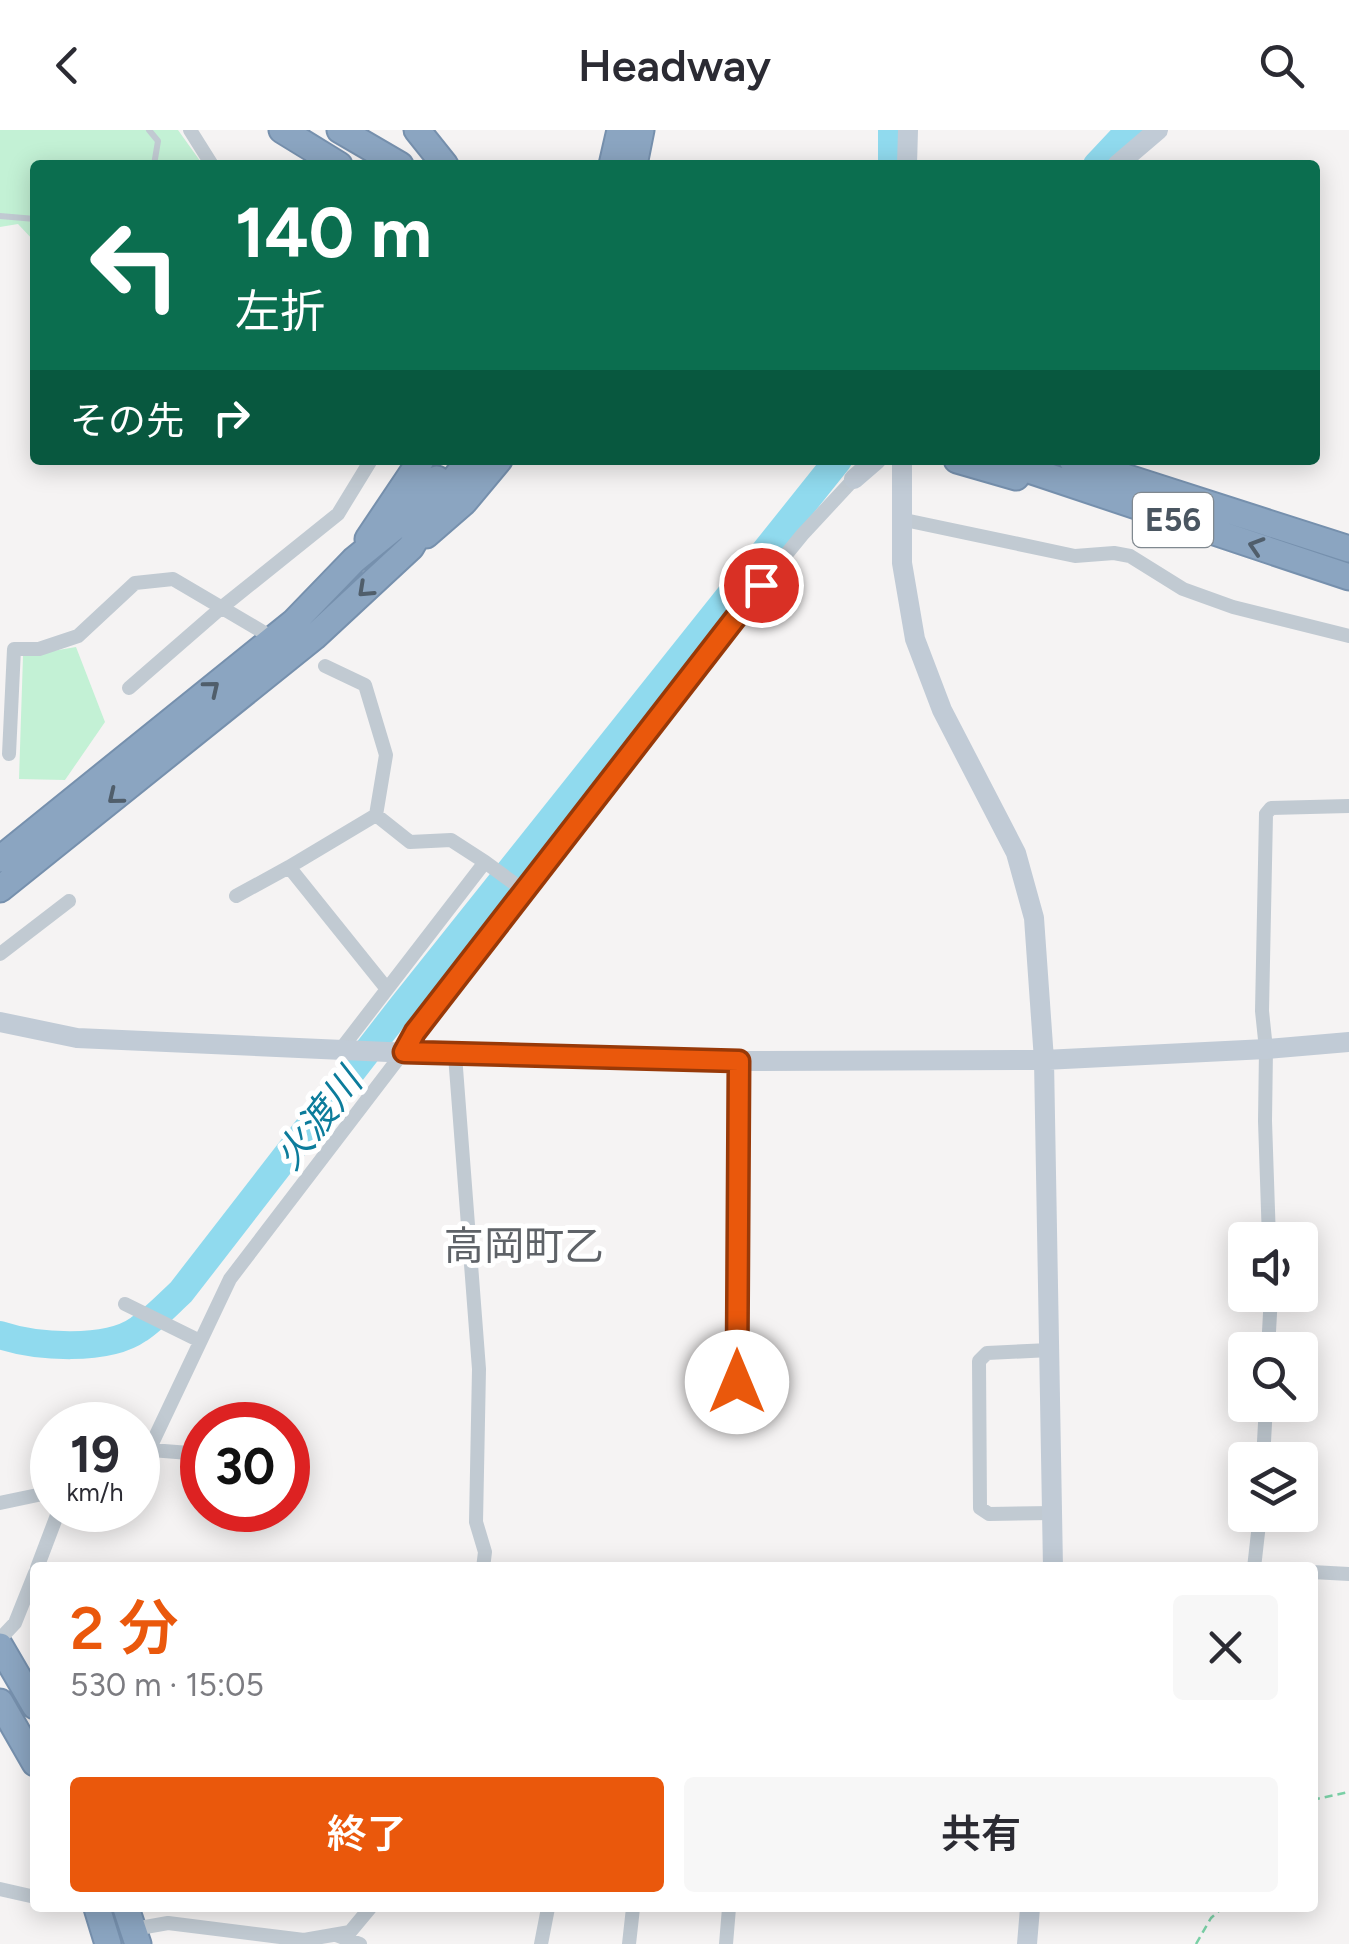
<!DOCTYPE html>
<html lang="ja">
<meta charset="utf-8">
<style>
:root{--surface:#fff;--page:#f7f7f7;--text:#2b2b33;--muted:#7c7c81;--accent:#ea580c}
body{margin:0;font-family:Figtree,"Noto Sans JP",sans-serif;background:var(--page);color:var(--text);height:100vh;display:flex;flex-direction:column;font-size:38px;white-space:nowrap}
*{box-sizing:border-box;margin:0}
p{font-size:32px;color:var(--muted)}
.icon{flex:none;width:55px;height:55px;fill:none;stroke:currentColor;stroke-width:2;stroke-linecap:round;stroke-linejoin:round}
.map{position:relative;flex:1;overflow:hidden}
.side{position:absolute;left:30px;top:1432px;width:1288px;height:350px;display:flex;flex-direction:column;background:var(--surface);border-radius:10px;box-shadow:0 5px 25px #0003}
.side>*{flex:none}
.guide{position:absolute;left:30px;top:30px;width:1290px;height:305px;border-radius:10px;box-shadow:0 5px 25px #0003;background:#0b6e4f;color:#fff;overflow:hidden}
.tools{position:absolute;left:1228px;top:1092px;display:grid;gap:20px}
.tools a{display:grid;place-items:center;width:90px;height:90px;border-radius:10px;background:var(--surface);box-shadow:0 5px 25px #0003;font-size:50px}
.speed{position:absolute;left:30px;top:1272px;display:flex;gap:20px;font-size:50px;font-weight:700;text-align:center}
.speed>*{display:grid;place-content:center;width:130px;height:130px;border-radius:50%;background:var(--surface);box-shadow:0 5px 25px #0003;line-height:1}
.speed small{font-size:25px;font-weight:400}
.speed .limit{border:15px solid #d22;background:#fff;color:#111}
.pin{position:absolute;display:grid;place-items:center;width:85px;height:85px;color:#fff;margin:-42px;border:5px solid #fff;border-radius:50%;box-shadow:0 2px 10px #0007}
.me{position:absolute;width:110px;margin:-55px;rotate:0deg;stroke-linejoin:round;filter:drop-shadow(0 0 8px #0008)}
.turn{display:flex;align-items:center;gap:35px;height:210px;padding:0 40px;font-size:45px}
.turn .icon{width:130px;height:130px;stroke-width:2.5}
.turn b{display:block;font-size:70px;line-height:85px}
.then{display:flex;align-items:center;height:95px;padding:0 40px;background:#0003;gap:20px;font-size:38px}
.round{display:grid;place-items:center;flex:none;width:105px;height:105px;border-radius:10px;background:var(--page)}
.summary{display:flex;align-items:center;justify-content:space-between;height:170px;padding:0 40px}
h1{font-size:60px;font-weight:600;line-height:75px;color:var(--accent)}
.button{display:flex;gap:20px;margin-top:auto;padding:20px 40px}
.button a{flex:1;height:115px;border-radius:10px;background:var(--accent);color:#fff;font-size:40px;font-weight:600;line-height:115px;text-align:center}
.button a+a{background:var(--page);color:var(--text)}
header{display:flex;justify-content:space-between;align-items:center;height:130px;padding:0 40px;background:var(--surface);font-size:45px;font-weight:600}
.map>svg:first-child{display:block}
</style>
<header><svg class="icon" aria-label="back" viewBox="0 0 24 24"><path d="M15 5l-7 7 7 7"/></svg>Headway<svg class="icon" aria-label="search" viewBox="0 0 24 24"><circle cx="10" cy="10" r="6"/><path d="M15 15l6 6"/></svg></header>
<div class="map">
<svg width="1349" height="1814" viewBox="0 0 1349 1814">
<rect width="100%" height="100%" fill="#f5f3f3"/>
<path fill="#c3f1d5" d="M0,0H178L203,35H35V112L18,94L0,97Z
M76,517L105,592L65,650L19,649L23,526Z"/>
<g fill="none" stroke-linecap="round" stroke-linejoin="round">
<path stroke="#90daee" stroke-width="28" d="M892,35V0
M1097,35L1130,0
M0,1205C36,1217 107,1222 139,1199C154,1189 168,1174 181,1162L404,874L838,330"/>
<defs>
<path id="highway" d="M282,0L339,35
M340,0L400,35
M417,0L445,35
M612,35L620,0
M634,35L641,0
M957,330L1016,347
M999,330L1349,447
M1072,330L1349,419
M426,405L464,372L499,330
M368,409L421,330
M0,729L294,492L354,430L396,396L437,349
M0,759L314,507L411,417L437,372L469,330
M0,1516L35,1576
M0,1572L35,1633
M97,1778L108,1814
M126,1778L138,1814"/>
</defs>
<use href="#highway" stroke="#7690ad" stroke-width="29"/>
<path stroke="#7ad0a6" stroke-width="2.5" stroke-dasharray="8 5" stroke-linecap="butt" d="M1312,1670L1349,1662
M1196,1814L1211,1788L1222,1778"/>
<path stroke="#c1cad2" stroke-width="6" d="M149,0L158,11L154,35
M0,86L35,89"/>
<path stroke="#c1cad2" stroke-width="14" d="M190,0L212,35
M900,389L1075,426L1114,423L1130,426L1183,459L1233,477L1349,506
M325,536L365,555L386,625L376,685
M129,558L221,478L338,384L371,330
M9,624L14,519H39L78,506L135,453L173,449L263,502
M236,766L289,737
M0,824L69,771
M387,859L289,737L376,685L410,712L451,710L485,732
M341,919L485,732L526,762
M455,925L479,1239L476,1392L485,1422L483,1438
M1269,1110L1265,991L1266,919L1262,881L1266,684L1271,678L1349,676
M125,1174L198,1210
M1050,1220L987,1223L979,1231L980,1378L989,1384L1053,1383
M1268,1220L1271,1165
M737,1285L739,931
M151,1320L202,1324
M1263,1330L1266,1275
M288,1340H289
M138,1343L230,1149L741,480L802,405L854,349
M0,1373L52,1362
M37,1438L59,1380
M1254,1438L1260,1385
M1312,1442L1349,1444
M0,1509L15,1493L35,1443
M0,1759L35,1767
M134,1799L168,1793L304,1810L350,1802L370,1778
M336,1805L360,1814
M541,1814L548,1778
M629,1814L633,1778
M726,1814L729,1778"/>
<path stroke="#c1cbd6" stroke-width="20" d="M907,35L908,0
M1117,35L1158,0
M902,330V433L915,509L942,580L1016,723L1034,788L1044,930L1053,1438
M854,349L876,330
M0,892L77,908L455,925L739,931L1044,930L1266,919L1349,912
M1027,1814L1030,1778"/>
<use href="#highway" stroke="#8ba5c1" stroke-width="25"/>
</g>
<defs><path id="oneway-chevron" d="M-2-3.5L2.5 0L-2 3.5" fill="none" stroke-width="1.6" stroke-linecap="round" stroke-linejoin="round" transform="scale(2.5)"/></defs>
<g stroke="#505e6b">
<use href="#oneway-chevron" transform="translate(1256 416) rotate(-162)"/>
<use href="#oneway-chevron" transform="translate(365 460) rotate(137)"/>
<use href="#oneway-chevron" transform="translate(212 558) rotate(-39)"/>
<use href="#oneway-chevron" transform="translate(115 667) rotate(141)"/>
</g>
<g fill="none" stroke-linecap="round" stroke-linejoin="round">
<defs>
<path id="route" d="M737,1252L739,931L404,922L415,902L761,455"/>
</defs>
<use href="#route" stroke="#983908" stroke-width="25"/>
<use href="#route" stroke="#ea580c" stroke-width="18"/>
</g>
<g text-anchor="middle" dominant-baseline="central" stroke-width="10" stroke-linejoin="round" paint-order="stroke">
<rect fill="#fff" stroke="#808990" stroke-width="2.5" x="1133" y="363" width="80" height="54" rx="8"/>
<g font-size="32" font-weight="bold" fill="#4a5661">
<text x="1173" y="390">E56</text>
</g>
<g font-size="38" font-style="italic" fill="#0c7c9b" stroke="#fff">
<text transform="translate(318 989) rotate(-52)">火渡川</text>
</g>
<g font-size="40" fill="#5f6368" stroke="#fff">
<text x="524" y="1116">高岡町乙</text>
</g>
</g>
</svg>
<div class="tools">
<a><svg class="icon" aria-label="sound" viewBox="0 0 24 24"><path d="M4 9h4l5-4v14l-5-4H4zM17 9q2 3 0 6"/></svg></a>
<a><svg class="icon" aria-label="search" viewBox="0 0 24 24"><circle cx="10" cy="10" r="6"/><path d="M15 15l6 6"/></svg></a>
<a><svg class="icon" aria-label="layers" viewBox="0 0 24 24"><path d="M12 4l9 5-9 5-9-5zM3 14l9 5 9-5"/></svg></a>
</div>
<div class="speed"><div>19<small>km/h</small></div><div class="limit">30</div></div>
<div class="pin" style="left:761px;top:455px;background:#d93025"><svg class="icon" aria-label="arrive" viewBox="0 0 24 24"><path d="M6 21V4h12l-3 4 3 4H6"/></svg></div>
<svg class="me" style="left:737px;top:1252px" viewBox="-20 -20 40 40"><circle r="19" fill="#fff"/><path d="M0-13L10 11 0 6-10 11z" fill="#ea580c"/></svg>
<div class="guide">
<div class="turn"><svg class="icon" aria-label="left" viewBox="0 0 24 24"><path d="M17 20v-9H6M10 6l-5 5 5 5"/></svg><div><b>140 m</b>左折</div></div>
<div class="then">その先<svg class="icon" aria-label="right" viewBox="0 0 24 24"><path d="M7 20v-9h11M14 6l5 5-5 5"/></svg></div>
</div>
<section class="side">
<div class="summary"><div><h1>2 分</h1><p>530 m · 15:05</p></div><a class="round"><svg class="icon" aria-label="close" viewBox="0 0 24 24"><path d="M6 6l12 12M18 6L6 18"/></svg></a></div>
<div class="button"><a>終了</a><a>共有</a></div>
</section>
</div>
